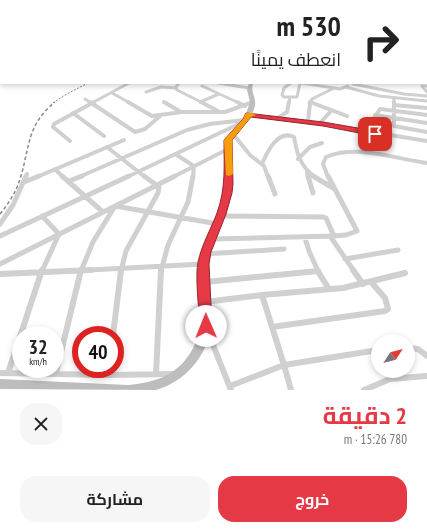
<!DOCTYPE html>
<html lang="ar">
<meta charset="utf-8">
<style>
:root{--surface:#fff;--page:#f6f6f6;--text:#222;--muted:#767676;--accent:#e63946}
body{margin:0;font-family:"PT Sans Narrow",Cairo,sans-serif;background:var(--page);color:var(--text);direction:rtl;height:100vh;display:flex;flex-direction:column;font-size:15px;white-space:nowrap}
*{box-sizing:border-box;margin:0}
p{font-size:13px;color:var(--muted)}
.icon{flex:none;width:22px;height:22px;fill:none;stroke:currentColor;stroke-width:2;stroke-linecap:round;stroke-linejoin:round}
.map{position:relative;height:390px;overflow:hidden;direction:ltr}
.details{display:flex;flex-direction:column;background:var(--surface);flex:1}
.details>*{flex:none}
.guide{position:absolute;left:0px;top:0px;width:427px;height:84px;box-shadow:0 2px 6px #0003;direction:rtl;background:#fff;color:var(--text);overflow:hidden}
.needle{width:26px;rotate:54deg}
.buttons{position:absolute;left:371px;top:334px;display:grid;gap:8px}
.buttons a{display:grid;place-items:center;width:44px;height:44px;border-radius:50%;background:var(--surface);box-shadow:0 2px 6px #0003;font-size:20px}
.speed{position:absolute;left:12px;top:326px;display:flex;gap:8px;font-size:20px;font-weight:700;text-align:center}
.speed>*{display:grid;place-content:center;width:52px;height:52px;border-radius:50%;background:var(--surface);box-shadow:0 2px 6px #0003;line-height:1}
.speed small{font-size:10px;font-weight:400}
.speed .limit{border:6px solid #d22;background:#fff;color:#111}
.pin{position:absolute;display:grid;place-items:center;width:34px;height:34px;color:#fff;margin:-17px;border-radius:8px;box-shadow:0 2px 6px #0006}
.me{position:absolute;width:44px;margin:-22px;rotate:359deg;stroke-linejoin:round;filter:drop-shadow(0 0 3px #0008)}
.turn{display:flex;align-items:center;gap:14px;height:84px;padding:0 20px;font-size:18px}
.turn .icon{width:52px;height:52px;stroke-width:2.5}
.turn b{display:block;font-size:28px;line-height:34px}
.round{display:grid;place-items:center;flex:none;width:42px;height:42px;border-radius:16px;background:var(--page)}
.summary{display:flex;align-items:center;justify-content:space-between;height:68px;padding:0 20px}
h1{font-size:24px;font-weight:700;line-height:30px;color:var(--accent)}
.primary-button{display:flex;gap:8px;margin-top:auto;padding:8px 20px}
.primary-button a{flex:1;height:46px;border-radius:16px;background:var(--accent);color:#fff;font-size:16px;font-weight:700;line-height:46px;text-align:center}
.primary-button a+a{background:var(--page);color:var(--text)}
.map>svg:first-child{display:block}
</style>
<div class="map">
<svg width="427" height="390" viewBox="0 0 427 390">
<rect width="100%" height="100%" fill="#fff"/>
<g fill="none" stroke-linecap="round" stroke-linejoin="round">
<path fill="#cfe2ee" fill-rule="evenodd" d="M0,10H1V12H0Z
M0,36H1V38H0Z"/>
<path stroke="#d0d0d0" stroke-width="2.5" d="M184,0H190
M329,0H348
M403,0L405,1
M385,1L388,0"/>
<path stroke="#d0d0d0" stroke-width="3" d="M179,83L176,87L177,90L203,103
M218,83L249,88
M291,83L284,88L282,95L284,97H297L300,83
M302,83L340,89L348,86
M353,84L404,94L427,96
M202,86L239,103
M427,86H422L427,92
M346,87L379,96L427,101
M146,92L161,87L176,88
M112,93L130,103
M394,98V103
M85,99L91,103
M164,102L166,103
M200,102L219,94
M92,103L129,83
M251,103L253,102
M289,103L290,97
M309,103L312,99L334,88"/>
<path stroke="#d0d0d0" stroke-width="4" d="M90,102L135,132L145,129L160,116
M128,102L152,116L182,112H225L253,102
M164,102L181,112
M201,102L218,111
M237,102L245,106
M310,102L347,116
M394,102V126L427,132
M394,105L427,108
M73,113L104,136
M249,115L316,123L427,141
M375,115L427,123
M278,118L287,112L289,102
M308,122L310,104
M320,123L332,110
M365,132L380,109L427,115
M233,134L250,155L264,166L268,177
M70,141L53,127L54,124L94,102
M107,147L145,177
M175,154L194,166L193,177
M298,159L310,147L322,143
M262,164C267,152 278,129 294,137C297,154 300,166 315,177
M55,169L63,177
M307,172L308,177
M26,177L27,174
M37,177L124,140
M79,177L187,130L210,124L244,120
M127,177L245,121
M173,177L228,149
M328,177L323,164L326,157C357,144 395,159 427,163"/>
<path stroke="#d0d0d0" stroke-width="5" d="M62,176L103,212
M268,176L275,194
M308,176L313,193
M313,176L333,188
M328,176L357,231L346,235L334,236
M69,181L82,176
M24,182L39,176
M0,224L13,205L26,176
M0,236L129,176
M330,236L354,271
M305,238L309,251L318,271
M212,239L334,236L326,218L323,217L221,216
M205,254L284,249
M345,259L398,250
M0,264L175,176
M42,271L59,234L42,216
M71,271L203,264
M81,271L93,242L115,206L218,224
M121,271L126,251L158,193L159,187L144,176
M161,271L168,245L188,202L193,176"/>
<path stroke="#d0d0d0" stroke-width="6" d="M317,270L329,289
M353,270L363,284
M0,274L91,270
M205,282L318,271
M205,302L262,295L343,288L405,273
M272,327L385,311L388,309L385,298L372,283
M207,330L231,390
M113,335L121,270
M408,348L418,349L427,356
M0,373L109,375L174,374
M8,373L42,270
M56,373L81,270
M156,374L161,270
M230,386L284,365L262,295
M291,390L284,365L378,350
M364,390L390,379L427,376"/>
<path fill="#bdbdbd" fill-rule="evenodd" d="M71,0H75L77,1H73Z
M259,0H263V1H259Z
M280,0H284V1H280Z
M249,83H253C251,92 254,93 255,101C257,114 239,131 231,140C230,160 234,181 230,201C224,222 209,241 207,264C206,273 210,284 210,294C211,305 212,316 211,327C207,357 184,382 156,390L0,389V379L128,385C156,382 177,376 192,350C196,343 200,335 201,327C202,317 201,307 201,297C201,283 198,270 200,257L222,201L225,186V140L245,117L250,102L247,90Z"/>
<path fill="#9a9a9a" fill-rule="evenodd" d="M0,48H1V52H0Z"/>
<path stroke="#888" stroke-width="1" stroke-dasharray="2 1.5" stroke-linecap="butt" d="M53,103L65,95L88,83"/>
<path stroke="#888" stroke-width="1.5" stroke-dasharray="3.5 2.5" stroke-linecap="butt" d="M0,214C8,204 15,194 19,182C30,151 25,126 55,102"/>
</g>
<path fill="#e63946" stroke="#96252e" d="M246,113L323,122L375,131L379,134L375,136L323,126L251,117L232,140L233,184L232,193L226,214L211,252L209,264L212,326L210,330L206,331L202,330L200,326C199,309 195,278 198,262C202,244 211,229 217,213C226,188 224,166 224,140L243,119Z"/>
<path fill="#f59e0b" d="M246,113H252L256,115L251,117L232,140L233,174L229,176L226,175L224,140L243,119Z"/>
</svg>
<div class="buttons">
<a><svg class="needle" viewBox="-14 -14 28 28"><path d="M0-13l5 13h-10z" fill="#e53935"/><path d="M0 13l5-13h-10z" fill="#767676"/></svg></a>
</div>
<div class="speed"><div>32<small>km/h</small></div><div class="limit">40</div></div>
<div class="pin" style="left:375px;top:134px;background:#d93025"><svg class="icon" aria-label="arrive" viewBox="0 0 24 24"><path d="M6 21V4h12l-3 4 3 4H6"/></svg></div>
<svg class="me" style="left:206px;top:326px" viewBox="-20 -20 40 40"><circle r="19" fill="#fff"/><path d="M0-13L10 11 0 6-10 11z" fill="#e63946"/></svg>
<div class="guide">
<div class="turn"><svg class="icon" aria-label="right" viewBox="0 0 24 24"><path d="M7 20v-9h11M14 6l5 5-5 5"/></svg><div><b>530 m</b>انعطف يمينًا</div></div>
</div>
</div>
<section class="details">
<div class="summary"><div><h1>2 دقيقة</h1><p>780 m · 15:26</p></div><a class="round"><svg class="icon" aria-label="close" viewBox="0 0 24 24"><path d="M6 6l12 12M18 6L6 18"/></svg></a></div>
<div class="primary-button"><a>خروج</a><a>مشاركة</a></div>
</section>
